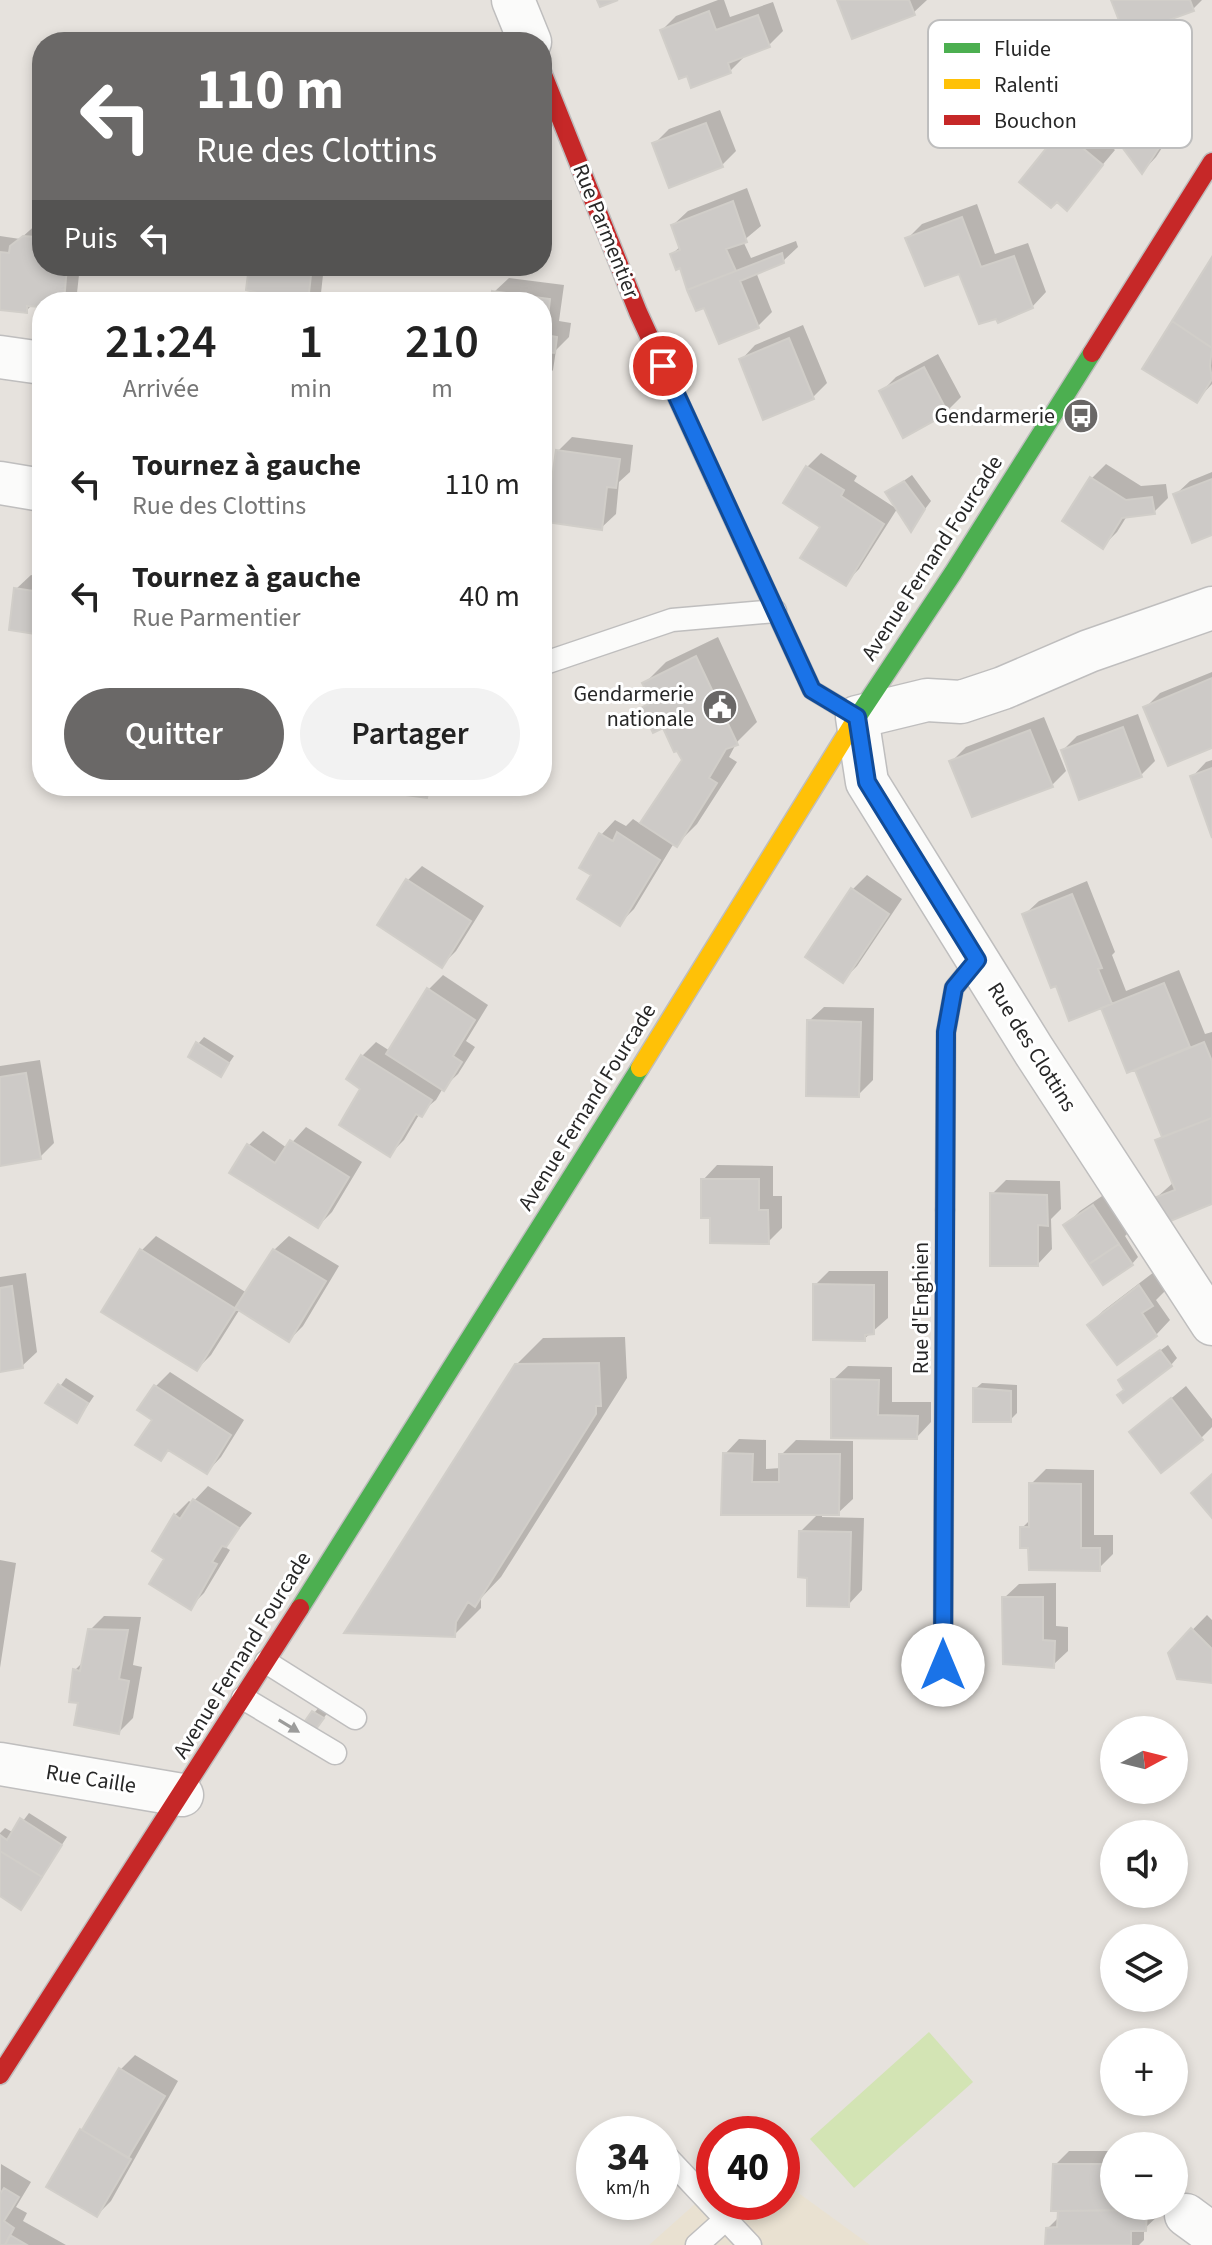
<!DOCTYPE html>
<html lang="fr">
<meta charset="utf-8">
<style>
:root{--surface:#fff;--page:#f2f2f2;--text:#222;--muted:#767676;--accent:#6a6867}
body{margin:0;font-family:"Source Sans 3",sans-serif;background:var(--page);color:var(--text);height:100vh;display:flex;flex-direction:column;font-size:30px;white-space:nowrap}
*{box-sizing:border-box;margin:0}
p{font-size:26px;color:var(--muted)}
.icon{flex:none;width:44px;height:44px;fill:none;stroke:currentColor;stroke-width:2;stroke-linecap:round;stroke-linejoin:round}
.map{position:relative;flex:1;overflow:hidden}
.side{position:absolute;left:32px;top:292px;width:520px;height:504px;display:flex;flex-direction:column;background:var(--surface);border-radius:32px;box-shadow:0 4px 12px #0003}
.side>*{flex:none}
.banner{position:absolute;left:32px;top:32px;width:520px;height:244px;border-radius:32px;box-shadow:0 4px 12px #0003;background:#6a6867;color:#fff;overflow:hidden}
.needle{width:52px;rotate:83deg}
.controls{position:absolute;left:1100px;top:1716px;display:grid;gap:16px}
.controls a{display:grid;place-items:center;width:88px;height:88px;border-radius:50%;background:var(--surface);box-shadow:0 4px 12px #0003;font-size:40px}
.speed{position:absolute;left:576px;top:2116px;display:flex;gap:16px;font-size:40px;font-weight:700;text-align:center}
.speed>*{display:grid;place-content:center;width:104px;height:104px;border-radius:50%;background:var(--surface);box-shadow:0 4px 12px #0003;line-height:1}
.speed small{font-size:20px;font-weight:400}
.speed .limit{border:12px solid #d22;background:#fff;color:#111}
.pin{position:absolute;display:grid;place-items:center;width:68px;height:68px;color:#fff;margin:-34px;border:4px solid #fff;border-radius:50%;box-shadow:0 2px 8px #0007}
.me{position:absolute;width:88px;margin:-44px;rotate:0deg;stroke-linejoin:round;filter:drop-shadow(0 0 6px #0008)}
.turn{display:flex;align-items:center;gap:28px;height:168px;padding:0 32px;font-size:36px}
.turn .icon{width:104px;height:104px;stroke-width:2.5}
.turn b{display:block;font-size:56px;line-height:68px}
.then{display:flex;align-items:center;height:76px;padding:0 32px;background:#0003;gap:16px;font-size:30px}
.eta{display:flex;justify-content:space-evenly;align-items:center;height:136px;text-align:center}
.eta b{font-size:48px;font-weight:600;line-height:56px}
.primary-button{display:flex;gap:16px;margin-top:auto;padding:16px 32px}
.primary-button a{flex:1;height:92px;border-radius:48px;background:var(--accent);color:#fff;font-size:32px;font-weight:600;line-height:92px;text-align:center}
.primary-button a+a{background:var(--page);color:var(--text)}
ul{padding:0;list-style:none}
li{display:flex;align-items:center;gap:24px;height:112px;padding:0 32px}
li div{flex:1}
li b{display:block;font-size:30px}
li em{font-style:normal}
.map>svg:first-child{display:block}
</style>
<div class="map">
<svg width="1212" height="2245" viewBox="0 0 1212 2245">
<rect width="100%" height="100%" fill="#e6e2dd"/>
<path fill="#e9e1d1" d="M782,2181L870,2245H649L714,2187V2202H782Z"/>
<path fill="#d3e4b4" d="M929,2032L973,2082L854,2188L810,2139Z"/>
<path fill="#0003" d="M718,0H724L730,17L773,2L783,31L769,45L744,55V57L730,71L662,30L676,16Z
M839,0H927L913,13Z
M1114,0H1202L1193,9Z
M338,32L337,42H292L294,40Z
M1136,47L1183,116L1156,157L1143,171L1097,109L1082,121L1115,150L1066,208L1057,200L1022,182L1072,122L1043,84L1050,78L1077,67L1084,60Z
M720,110L736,151L722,165L654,144L669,129Z
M747,188L761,226L743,241L751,258L796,241L798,247L783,261L756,272L772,312L758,326L705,306L672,254L681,246L673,225L688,211Z
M977,204L995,254L1028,243L1046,292L1032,307L908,238L922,224Z
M39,222L42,223V266H80L77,293L69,302H42V305L33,304L26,311L0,308V236L20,239Z
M1212,261V384L1196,401Z
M251,266H324L320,302H259L260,292Z
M509,278L564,285L559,321L571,323L569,337L556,350L553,370L542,382V302H493L494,292Z
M803,325L827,383L813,397L764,417L741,360L755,345Z
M938,354L961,397L947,411L881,392L896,377Z
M572,437L633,445L630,472L619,482L616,514L601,528L558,451Z
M821,453L857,476L854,481L897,509L859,569L845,583L822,526L807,467Z
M1106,464L1141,486L1166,484L1168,498L1154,512L1127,516L1117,532L1103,546L1065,520L1092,478Z
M1212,472V533L1175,495L1190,481Z
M912,475L931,501L911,528L888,492Z
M31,575L42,577V633L11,628L16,589Z
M718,637L757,722L737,742L729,757L737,762L697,824L676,845L674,843L634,909L620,923L594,874L601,835L615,820L626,826L633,819L642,825L684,760L664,726L643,708L653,699L645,683L666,662Z
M1212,672V745L1146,707L1160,693Z
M1138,714L1155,761L1141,775L1063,750L1077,736Z
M1044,717L1066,771L1052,785L951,762L966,747Z
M1212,760V832L1192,777L1206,762Z
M422,866L484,906L456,951L442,965L408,880Z
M867,875L902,899L857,966L843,980L808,957L853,889Z
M1087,881L1115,952L1112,955L1126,991L1179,970L1205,1034L1212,1032V1202L1156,1198L1174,1182L1157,1141L1163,1135L1136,1068L1102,1005L1057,983L1024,915L1039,901Z
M443,975L488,1005L466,1041L475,1047L458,1074L443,1088L436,1100L420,1113L404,1140L390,1154L363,1089L362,1056L376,1042L390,1051L429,989Z
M824,1007L874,1008L873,1080L858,1095L809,1021Z
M204,1037L234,1056L221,1075L198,1044Z
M40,1060L54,1143L40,1157L0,1164V1066Z
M306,1127L362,1162L332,1212L318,1226L232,1172L249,1145L263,1131L287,1148Z
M717,1165L773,1166V1196H782V1228L768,1242L712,1216L703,1180Z
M1006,1180L1060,1181L1061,1209L1051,1219L1052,1249L1038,1264L992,1194Z
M1108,1192L1132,1229L1125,1236L1138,1257L1132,1264L1066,1225L1080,1211Z
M156,1236L247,1293L274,1250L289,1236L339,1266L303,1326L289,1340L240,1309L211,1355L197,1369L104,1312L142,1250Z
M829,1271H888V1318L864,1339L815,1285Z
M1154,1272L1166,1290L1156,1300L1170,1320L1156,1335L1089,1325L1103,1311Z
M26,1273L37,1352L22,1366L0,1370V1277Z
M625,1337L627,1378L501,1577L481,1598V1608L454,1635L348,1631L516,1365L543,1338Z
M1168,1345L1177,1358L1171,1365L1127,1374Z
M848,1366L892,1367V1402H931V1422L917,1437L833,1436V1380Z
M170,1372L244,1420L221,1457L207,1472L170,1449L161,1458L154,1419L156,1386Z
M66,1378L94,1396L77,1421L48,1403Z
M982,1383L1017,1385V1413L1010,1420L975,1389Z
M1186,1386L1212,1419V1427L1201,1438L1131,1432Z
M739,1439L766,1440V1469L781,1468V1455L796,1440L853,1441V1499L838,1513H822V1517L864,1518L862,1590L848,1605L809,1576L801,1531L819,1513H724L725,1454Z
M1046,1469L1094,1470V1535H1113V1554L1099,1568L1030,1546L1022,1528L1031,1519V1484Z
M208,1486L252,1513L227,1543L225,1547L230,1550L204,1593L190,1607L167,1558L175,1515L189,1501L192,1503Z
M0,1560L16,1563L0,1668Z
M1056,1583V1626L1068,1627V1651L1053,1665L1004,1598L1019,1584Z
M1207,1615L1212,1620V1681L1170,1653Z
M104,1616L141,1617L133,1665L142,1667L133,1718L119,1732L80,1701L75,1670L84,1661L90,1630Z
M321,1705L329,1711L322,1720H308Z
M29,1813L67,1837L21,1907L0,1894V1833L5,1828L14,1833Z
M135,2055L178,2081L111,2201L97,2215L49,2187L121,2069Z
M1069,2151H1114V2206H1160V2214L1144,2229V2240L1139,2245H1047L1048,2228L1060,2216L1055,2165Z
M1,2164L31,2182L16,2207L27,2213L23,2221L66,2245H0Z"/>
<path fill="#cdcac7" stroke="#d1cec9" stroke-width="2" d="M597,0H618L600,7Z
M837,0H909L915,15L852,39Z
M1111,0H1190L1194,11L1125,36Z
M709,11L716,30L758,15L770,47L728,63L731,73L691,88L687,76L679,79L660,30Z
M1122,60L1170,131L1142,174L1068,74Z
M706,123L723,167L669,188L652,143Z
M1061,130L1103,165L1067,211L1057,202L1051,208L1019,182Z
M733,201L747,242L726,249L736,271L687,290L680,268L676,270L670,254L680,250L671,225Z
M962,217L981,267L1014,256L1033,308L998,323L996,319L979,324L959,274L925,286L905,238Z
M23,236L36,237L41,249L42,266H67L64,302H42V307L27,306V313L0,310V252L9,253L10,246Z
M782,253L784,263L740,281L759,328L719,344L704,308L696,311L687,290Z
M1212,257V348L1172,321Z
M249,266H312L308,302H257L258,293L246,290Z
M492,291L550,299L546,335L557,337L555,353L544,352L542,367V302H491Z
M1172,321L1212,348L1210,366L1212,379L1197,403L1142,369Z
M789,338L814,399L763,420L739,359Z
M924,367L948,413L903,438L879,391Z
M556,450L620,459L616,488L607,487L602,530L546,522Z
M806,466L844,490L841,496L884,524L846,586L800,558L820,527L783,503Z
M1090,477L1126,500L1152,497L1155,514L1122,518L1103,549L1062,521Z
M1212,479V535L1192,543L1173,494Z
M904,481L925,509L911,532L885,492Z
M14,588L41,592L42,635L9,630Z
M696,656L738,745L726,749L709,778L717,783L677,847L640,823L682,760L677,751L674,752L663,728L653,733L641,708L652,702L642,683Z
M1212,678V748L1168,766L1143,707Z
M1123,727L1142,777L1079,800L1061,750Z
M1030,730L1053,787L972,817L949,761Z
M1212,768V838L1190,776Z
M384,786H452L451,792L429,789L427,798L383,792Z
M617,832L660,860L620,926L577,899L591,875L579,868L599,833L613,841Z
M406,879L471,921L442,968L377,925Z
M851,888L889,914L843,983L805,957Z
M1072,894L1102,968L1098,969L1112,1004L1069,1021L1056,986L1051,988L1022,914Z
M1164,983L1190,1047L1127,1073L1101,1008Z
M427,988L475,1020L453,1056L462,1062L444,1091L386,1054Z
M807,1020L861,1022L859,1097L806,1096Z
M196,1042L229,1063L221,1077L188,1057Z
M1204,1042L1212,1061V1118L1162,1137L1135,1070Z
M361,1055L432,1100L422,1117L416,1114L390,1157L339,1125L360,1089L346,1079Z
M26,1073L41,1159L0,1166V1077Z
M1212,1118V1204L1168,1222L1154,1198L1175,1190L1155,1140Z
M290,1140L349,1177L318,1228L229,1173L247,1144L275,1163Z
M701,1179H759V1210H768L769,1244L710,1243V1218H701Z
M990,1193L1047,1195L1048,1226L1038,1225V1266H990Z
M1093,1205L1119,1244L1089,1264L1063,1225Z
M1119,1244L1133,1265L1103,1285L1089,1264Z
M140,1249L236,1309L197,1371L101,1312Z
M273,1249L326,1281L289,1342L235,1308Z
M813,1284L874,1285V1334L865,1335V1341L813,1340Z
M1139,1285L1153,1306L1142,1313L1157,1336L1117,1365L1087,1325Z
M12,1286L23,1368L0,1372V1288Z
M1160,1350L1172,1366L1123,1403L1117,1395L1124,1390L1118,1380Z
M599,1363L601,1406H596V1414L475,1607L468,1602L456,1622L455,1637L344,1633L515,1364Z
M831,1379L879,1380L878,1415L918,1416L917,1439L831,1438Z
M58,1384L88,1403L77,1423L45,1403Z
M154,1385L231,1435L207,1474L168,1450L161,1461L135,1445L152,1420L137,1410Z
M973,1388L1011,1391V1422H973Z
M1171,1398L1203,1440L1161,1473L1129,1432Z
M723,1453L753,1454L752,1482H779V1454H840L839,1515H721Z
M1212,1474V1518L1191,1493Z
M1029,1483L1081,1484V1548H1100V1571L1029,1570L1028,1548H1020V1527H1029Z
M193,1499L239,1528L226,1547L222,1546L212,1562L217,1564L191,1610L149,1584L164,1559L152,1551L174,1514L180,1519Z
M799,1531L851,1532L849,1607L807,1606V1578L798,1577Z
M1002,1597H1043V1640L1055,1641L1054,1668L1003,1664Z
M1191,1628L1212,1649V1683L1177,1679L1168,1653Z
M88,1629L128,1630L119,1679L129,1681L119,1734L74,1725L78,1703L69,1702L73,1669L80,1671Z
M312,1711L324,1718L316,1729L305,1721Z
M20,1818L62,1845L42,1877L0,1851V1835L7,1840Z
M0,1851L42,1877L21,1910L0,1896Z
M119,2068L165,2096L128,2158L82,2130Z
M80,2129L131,2159L97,2217L46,2187Z
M1053,2164H1114V2206H1126V2210L1051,2211Z
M4,2188L19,2197L4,2221L14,2228L5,2245H0V2194Z
M1147,2210L1146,2231H1131V2245H1045L1046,2228L1057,2227L1058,2211Z
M10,2235L27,2245H5Z"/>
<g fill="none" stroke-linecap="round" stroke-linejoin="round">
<defs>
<path id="lane" d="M542,664L672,620L775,611
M266,1662L355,1718
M243,1698L335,1753
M666,2156L750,2245
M697,2245L726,2219"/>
<path id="street" d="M513,0L530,42
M0,357L42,363
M0,483L42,490
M1212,608L1089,651L1003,688L961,702L927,700L857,717L867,782L1034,1051L1212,1324
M0,1764L182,1795
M1186,2215L1212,2234"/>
<path id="fast" d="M717,484L812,690L857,717
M856,719L953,573L1092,353
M300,1608L640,1068
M943,1665L945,1210"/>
<path id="slow" d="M640,1068L856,719
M945,1210L946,1032L954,988L977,960"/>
<path id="jam" d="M542,72L638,312L717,484
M1092,353L1212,162
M0,2075L300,1608"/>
</defs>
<use href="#lane" stroke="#bfbebe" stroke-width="25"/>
<use href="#street" stroke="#bfbebe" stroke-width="45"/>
<use href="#fast" stroke="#bfbebe" stroke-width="21"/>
<use href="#slow" stroke="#bfbebe" stroke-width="21"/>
<use href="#jam" stroke="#bfbebe" stroke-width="21"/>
<use href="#lane" stroke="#fbfbfa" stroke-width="22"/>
<use href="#street" stroke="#fbfbfa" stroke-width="42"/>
<use href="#fast" stroke="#4caf50" stroke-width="18"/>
<use href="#slow" stroke="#ffc107" stroke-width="18"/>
<use href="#jam" stroke="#c62828" stroke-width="18"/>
</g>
<defs><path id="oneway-solid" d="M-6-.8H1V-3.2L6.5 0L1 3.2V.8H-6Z" transform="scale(2)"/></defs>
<use fill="#9c9c9b" href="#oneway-solid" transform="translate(289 1726) rotate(31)"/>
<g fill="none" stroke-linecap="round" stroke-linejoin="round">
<defs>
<path id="route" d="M663,366L812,690L857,717L867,782L977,960L954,988L946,1032L943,1665"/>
</defs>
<use href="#route" stroke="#114b97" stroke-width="20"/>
<use href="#route" stroke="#1a73e8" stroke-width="14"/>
</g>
<defs>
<symbol id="bus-disc" viewBox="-11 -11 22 22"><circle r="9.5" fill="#6a6867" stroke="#fff"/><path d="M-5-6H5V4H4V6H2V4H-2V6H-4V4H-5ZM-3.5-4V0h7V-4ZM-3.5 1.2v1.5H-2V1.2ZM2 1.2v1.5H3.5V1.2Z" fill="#fff"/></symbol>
<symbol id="civic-disc" viewBox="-11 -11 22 22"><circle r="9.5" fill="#6a6867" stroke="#fff"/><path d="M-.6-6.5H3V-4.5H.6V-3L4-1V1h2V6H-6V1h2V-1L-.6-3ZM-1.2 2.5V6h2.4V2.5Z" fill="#fff"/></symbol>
</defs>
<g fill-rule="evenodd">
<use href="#bus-disc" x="1061" y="396" width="40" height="40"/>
<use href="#civic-disc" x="700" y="687" width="40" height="40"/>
</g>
<g text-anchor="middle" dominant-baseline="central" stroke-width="6" stroke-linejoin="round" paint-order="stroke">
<g font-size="22" fill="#272727" stroke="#fff">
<text transform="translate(606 231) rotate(68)">Rue Parmentier</text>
<text transform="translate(932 558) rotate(-57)">Avenue Fernand Fourcade</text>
<text transform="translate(1032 1047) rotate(58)">Rue des Clottins</text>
<text transform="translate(587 1107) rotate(-58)">Avenue Fernand Fourcade</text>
<text transform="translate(921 1308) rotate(-90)">Rue d'Enghien</text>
<text transform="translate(242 1655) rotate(-58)">Avenue Fernand Fourcade</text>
<text transform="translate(91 1779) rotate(9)">Rue Caille</text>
</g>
<g font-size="22" fill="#272727" stroke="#fff" text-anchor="end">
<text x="1055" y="416">Gendarmerie</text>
<text x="694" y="694">Gendarmerie<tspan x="694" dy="25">nationale</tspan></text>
</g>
</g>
<rect x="928" y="20" width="264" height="128" rx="12" fill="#fff" stroke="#bebebe" stroke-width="2"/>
<rect x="944" y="43" width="36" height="10" fill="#4caf50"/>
<rect x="944" y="79" width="36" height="10" fill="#ffc107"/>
<rect x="944" y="115" width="36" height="10" fill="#c62828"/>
<g font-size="22" fill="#272727">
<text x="994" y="56">Fluide</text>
<text x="994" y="92">Ralenti</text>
<text x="994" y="128">Bouchon</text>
</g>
</svg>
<div class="controls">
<a><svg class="needle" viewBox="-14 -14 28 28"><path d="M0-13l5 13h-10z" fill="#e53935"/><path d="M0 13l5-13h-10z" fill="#767676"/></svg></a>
<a><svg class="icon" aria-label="sound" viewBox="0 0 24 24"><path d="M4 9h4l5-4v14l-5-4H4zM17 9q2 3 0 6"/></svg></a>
<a><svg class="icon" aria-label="layers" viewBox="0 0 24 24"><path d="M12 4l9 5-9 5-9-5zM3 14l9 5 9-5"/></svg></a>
<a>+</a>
<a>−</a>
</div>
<div class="speed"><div>34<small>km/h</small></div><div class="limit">40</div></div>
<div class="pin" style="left:663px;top:366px;background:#d93025"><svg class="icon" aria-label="arrive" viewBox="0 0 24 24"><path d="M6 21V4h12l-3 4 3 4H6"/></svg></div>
<svg class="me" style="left:943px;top:1665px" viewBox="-20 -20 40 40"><circle r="19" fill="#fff"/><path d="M0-13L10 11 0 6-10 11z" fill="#1a73e8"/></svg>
<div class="banner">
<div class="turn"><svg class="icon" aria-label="left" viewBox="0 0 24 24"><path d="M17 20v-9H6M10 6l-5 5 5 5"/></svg><div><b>110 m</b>Rue des Clottins</div></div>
<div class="then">Puis<svg class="icon" aria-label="left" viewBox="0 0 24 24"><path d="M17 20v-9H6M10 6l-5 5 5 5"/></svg></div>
</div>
<section class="side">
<div class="eta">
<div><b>21:24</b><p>Arrivée</p></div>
<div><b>1</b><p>min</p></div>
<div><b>210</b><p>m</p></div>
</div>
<ul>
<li><svg class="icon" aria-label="left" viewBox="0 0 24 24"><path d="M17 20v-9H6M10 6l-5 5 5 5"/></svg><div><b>Tournez à gauche</b><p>Rue des Clottins</p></div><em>110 m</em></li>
<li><svg class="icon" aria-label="left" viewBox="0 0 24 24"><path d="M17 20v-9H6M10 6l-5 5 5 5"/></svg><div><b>Tournez à gauche</b><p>Rue Parmentier</p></div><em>40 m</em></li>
</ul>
<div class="primary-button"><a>Quitter</a><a>Partager</a></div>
</section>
</div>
